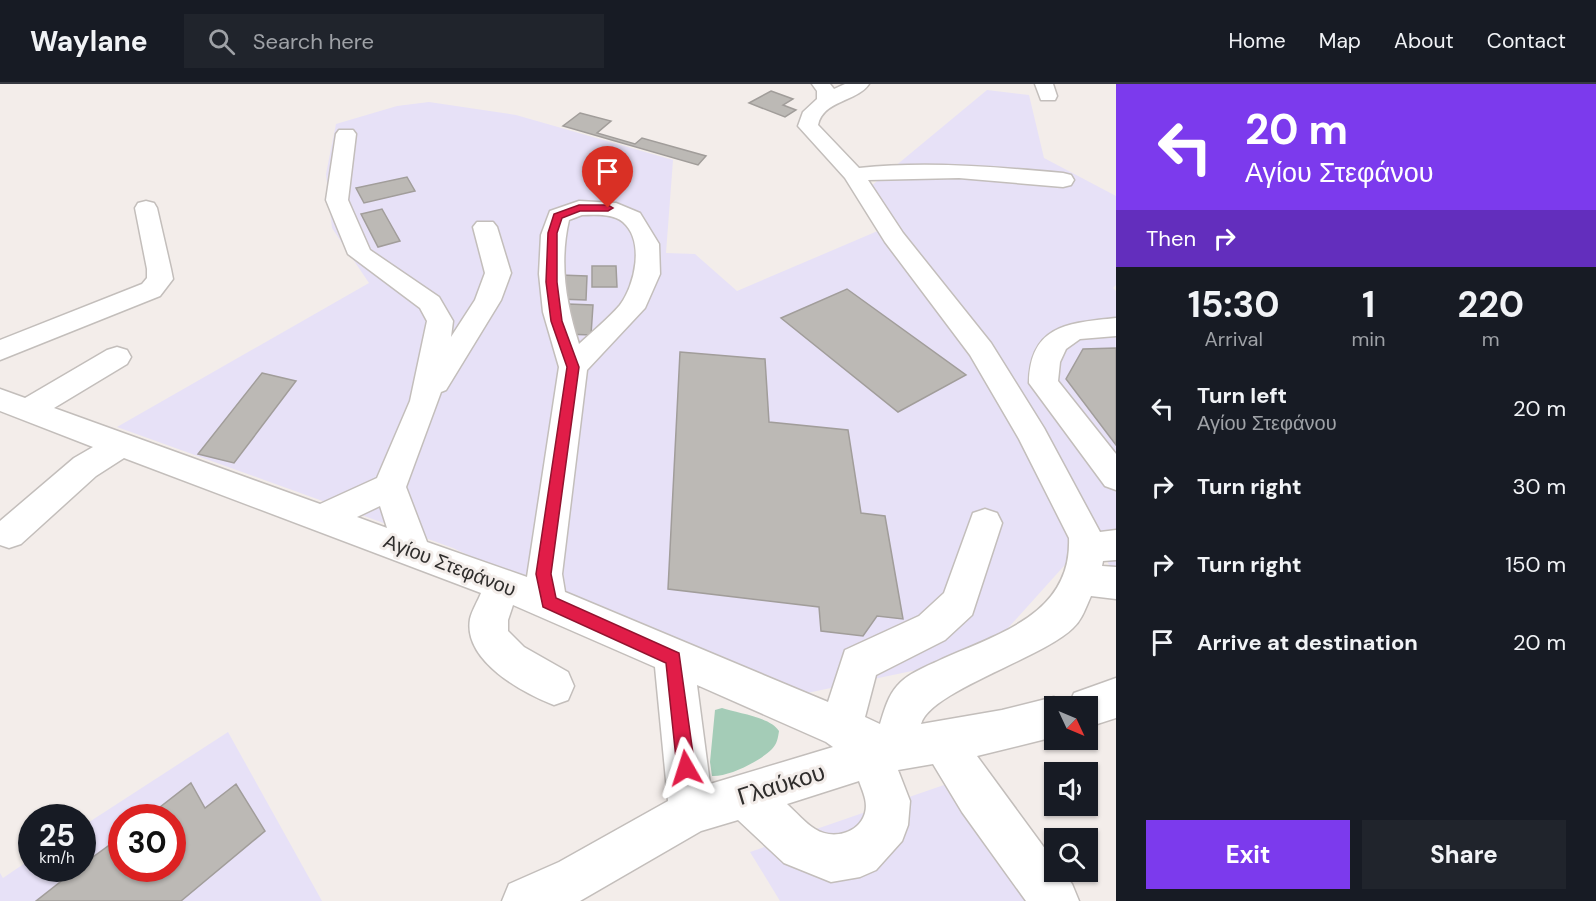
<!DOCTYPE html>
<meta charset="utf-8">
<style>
:root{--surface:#171b24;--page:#20242c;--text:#f1f3f6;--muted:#9ea1a6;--line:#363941;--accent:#7c3aed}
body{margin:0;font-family:"DM Sans",sans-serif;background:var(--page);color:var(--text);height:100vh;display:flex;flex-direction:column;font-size:22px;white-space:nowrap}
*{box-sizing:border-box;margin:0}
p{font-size:20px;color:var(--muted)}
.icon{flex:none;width:33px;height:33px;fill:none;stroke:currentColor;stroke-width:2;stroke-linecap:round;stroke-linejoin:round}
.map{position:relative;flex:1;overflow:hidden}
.drawer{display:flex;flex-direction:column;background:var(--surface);width:480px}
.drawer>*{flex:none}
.top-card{background:#7c3aed;color:#fff;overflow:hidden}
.needle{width:39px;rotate:134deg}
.fabs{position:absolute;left:1044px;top:612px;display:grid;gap:12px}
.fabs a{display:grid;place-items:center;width:54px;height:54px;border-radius:0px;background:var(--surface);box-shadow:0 2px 4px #0004;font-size:30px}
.speed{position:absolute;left:18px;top:720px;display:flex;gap:12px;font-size:30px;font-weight:700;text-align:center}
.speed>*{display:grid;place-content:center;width:78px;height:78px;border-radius:50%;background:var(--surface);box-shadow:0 2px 4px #0004;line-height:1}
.speed small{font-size:15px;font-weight:400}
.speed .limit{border:9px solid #d22;background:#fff;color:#111}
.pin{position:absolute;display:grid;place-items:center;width:51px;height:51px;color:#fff;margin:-62px -26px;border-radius:50% 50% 50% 0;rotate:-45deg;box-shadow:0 0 6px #0007}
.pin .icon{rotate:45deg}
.me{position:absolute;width:66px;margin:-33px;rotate:354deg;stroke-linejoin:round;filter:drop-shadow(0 0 4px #0008)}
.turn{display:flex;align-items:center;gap:21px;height:126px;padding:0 30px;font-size:27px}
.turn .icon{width:78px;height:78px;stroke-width:2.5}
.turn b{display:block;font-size:42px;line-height:51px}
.then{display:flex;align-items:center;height:57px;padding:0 30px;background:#0003;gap:12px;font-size:22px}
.eta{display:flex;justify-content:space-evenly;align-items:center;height:102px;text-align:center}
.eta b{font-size:36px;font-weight:700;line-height:42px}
.primary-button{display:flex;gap:12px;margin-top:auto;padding:12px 30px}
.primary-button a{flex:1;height:69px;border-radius:0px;background:var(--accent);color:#fff;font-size:24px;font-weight:700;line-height:69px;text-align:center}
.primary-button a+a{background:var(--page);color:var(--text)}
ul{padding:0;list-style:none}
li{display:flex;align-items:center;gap:18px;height:78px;padding:0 30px}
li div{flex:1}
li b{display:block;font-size:22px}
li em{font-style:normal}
header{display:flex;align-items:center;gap:36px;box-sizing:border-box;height:84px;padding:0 30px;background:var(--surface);border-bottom:2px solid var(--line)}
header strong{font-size:28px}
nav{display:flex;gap:33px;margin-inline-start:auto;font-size:21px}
.search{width:420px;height:54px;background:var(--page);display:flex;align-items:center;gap:15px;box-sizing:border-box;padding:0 21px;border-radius:0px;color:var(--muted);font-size:22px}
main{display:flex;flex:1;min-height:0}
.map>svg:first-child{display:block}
</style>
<header>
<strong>Waylane</strong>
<div class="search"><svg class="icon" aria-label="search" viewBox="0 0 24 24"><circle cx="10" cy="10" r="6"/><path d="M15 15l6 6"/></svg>Search here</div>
<nav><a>Home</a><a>Map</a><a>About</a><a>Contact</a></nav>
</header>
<main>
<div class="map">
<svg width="1116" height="817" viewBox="0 0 1116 817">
<rect width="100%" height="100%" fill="#f3edea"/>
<path fill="#e7e1f7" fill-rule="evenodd" d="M987,6L1029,11L1044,74L1116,112V201L1113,204L1116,207V487H1112L1075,411L903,158L870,103Z
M429,18L516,31L673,76L666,169L695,170L737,207L880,146L975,269L1080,461L1072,473L999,554L950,579L788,613L641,552L453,464L117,343L369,199L332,144L326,90L336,40L397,22Z
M228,648L322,817H0V789L3,794L31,775L32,784H82L83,742ZM122,734H172V784H122Z
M944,701L1031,817H780L750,768Z"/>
<path fill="#a4ccb7" d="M722,624C737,629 770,633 779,647C778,654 777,660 772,665C760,677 729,693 712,692L710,678L715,626Z"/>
<path fill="#bcb9b5" stroke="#a19d9a" stroke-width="1.5" d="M771,7L793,15L783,21L796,26L785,33L749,19Z
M580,29L611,37L597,49L635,60L642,54L706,72L698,81L563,42Z
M407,93L415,107L364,119L356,104Z
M382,125L400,157L378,163L361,130Z
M592,182H616L617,203H592Z
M560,191L587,192L586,216L558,215Z
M847,205L966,291L898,328L781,234Z
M568,220L593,221L591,251L565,250Z
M1116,264V361L1066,295L1083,265Z
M680,268L765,275L769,338L848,346L861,429L885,432L903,535L877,532L863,552L821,547L819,523L668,505Z
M262,289L296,297L234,379L198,370Z
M191,699L205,724L236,700L265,747L181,817H36L78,784H82V781L122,752V784H172V734H146Z"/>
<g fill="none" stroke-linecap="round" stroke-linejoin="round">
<defs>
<path id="minor" d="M812,0H830L834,5L845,0H869C857,18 823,16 818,41L859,84C927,77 995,83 1063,89L1071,91L1074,96L1071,101L1063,103L959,94L868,96L903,149L991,259L1044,344L1100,448L1116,446V476L1103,477L1102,482L1116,483V515L1091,512C1086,523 1082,536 1073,544C1043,574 930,607 921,640L1002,626L1054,613L1069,620L1074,609L1116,594V634L1088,643V622H1054V653L977,672L1054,777V788H1062L1072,800L1079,817H1026L962,728L933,680L898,686L910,717L908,741L902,757L876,786L860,793L831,798L784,779L738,736L701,747L580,817H502L509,800L559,778L668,717L655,583L513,521L508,536V547L524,563L568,588L574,602L568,616L554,621C523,609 463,577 470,535C472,526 478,517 481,509L124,374L96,392L21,460L9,464L0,461V437L74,374L93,363L0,327V305L25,314L107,266L117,263L127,266L131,273L127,280L54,324L320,420L377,394L410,317L427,237L420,224L348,170L326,116L336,50L339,46H353L356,50L348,116L370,166L439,213L453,237L451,253L475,216L485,189L473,143L477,138H493L497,143L511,189L501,216L446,306L441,308L406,403L427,458L527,493L559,283L543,228L539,190L541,151L550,127L579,117L616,119L640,129L659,160L660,190L645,224L587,286L562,490L565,508L828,618L845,566L919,532L944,509L973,429L985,425L997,429L1002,439L972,531L945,556L876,591L865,633L880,640C884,627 888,612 897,602C907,590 925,583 940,576C997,550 1072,531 1069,454L1019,355L970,271L885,158L845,94L798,42L803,28L817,15V7ZM582,131C595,131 612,129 623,138C645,157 635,201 620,221C608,235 592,248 579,260C566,219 559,179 569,136ZM380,422L387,444L357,433ZM697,601L826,658L833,663L710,700ZM859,697C863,708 868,718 865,729C859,750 832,756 815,745C805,739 796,728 787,720Z
M1035,0H1053L1057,12L1055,16H1041Z
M146,117L154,119L157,124L171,185L173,195L160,212L0,276V256L142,200L147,194V185L135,124L138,119Z
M1116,234V252L1080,255L1066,265L1060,278L1058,297L1116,370V406L1105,402L1029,299C1030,240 1070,239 1116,234Z"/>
</defs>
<use href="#minor" stroke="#c3bebb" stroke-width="3"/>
<use href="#minor" fill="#fff" fill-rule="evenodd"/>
</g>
<path fill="#e11d48" stroke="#92132f" stroke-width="1.5" d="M579,121H608L613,124L608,127H580L562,134L557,149V198L562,237L579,283L551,490L556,514L679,569L695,684L692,691L686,693L680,691L677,684L666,579L543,523L536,490L567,283L551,237L546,198L548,149L554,130Z"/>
<g text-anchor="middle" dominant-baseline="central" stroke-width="6" stroke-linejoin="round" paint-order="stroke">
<g font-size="20" fill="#302e2d" stroke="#f3edea">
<text transform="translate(450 481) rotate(21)">Αγίου Στεφάνου</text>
</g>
<g font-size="24" fill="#302e2d" stroke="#f3edea">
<text transform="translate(781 700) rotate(-17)">Γλαύκου</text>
</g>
</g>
</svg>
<div class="fabs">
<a><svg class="needle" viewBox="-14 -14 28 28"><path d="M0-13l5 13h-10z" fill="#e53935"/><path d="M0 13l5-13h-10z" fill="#9ea1a6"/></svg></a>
<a><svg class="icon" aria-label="sound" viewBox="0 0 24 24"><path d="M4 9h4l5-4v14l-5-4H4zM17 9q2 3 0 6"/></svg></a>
<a><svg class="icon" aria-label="search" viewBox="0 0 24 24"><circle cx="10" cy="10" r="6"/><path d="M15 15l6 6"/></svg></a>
</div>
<div class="speed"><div>25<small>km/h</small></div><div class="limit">30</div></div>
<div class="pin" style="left:608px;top:124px;background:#d93025"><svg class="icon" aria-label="arrive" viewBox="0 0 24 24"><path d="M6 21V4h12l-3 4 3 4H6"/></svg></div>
<svg class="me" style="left:686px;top:684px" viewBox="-20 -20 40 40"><path d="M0-17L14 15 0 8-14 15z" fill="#e11d48" stroke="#fff" stroke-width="4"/></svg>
</div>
<section class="drawer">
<div class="top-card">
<div class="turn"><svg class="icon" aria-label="left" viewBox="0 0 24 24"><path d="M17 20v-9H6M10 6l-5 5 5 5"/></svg><div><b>20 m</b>Αγίου Στεφάνου</div></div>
<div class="then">Then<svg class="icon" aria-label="right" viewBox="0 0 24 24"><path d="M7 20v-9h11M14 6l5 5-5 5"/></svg></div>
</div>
<div class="eta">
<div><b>15:30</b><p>Arrival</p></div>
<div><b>1</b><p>min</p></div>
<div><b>220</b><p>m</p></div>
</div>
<ul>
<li><svg class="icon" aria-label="left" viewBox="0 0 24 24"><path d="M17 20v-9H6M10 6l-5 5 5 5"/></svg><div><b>Turn left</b><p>Αγίου Στεφάνου</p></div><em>20 m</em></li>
<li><svg class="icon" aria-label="right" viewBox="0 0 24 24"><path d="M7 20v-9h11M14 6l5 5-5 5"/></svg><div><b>Turn right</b></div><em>30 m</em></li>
<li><svg class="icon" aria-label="right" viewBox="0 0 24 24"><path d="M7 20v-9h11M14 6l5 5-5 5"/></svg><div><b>Turn right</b></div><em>150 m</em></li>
<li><svg class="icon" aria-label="arrive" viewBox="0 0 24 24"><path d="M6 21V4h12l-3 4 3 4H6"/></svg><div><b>Arrive at destination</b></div><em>20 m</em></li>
</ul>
<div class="primary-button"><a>Exit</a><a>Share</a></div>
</section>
</main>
